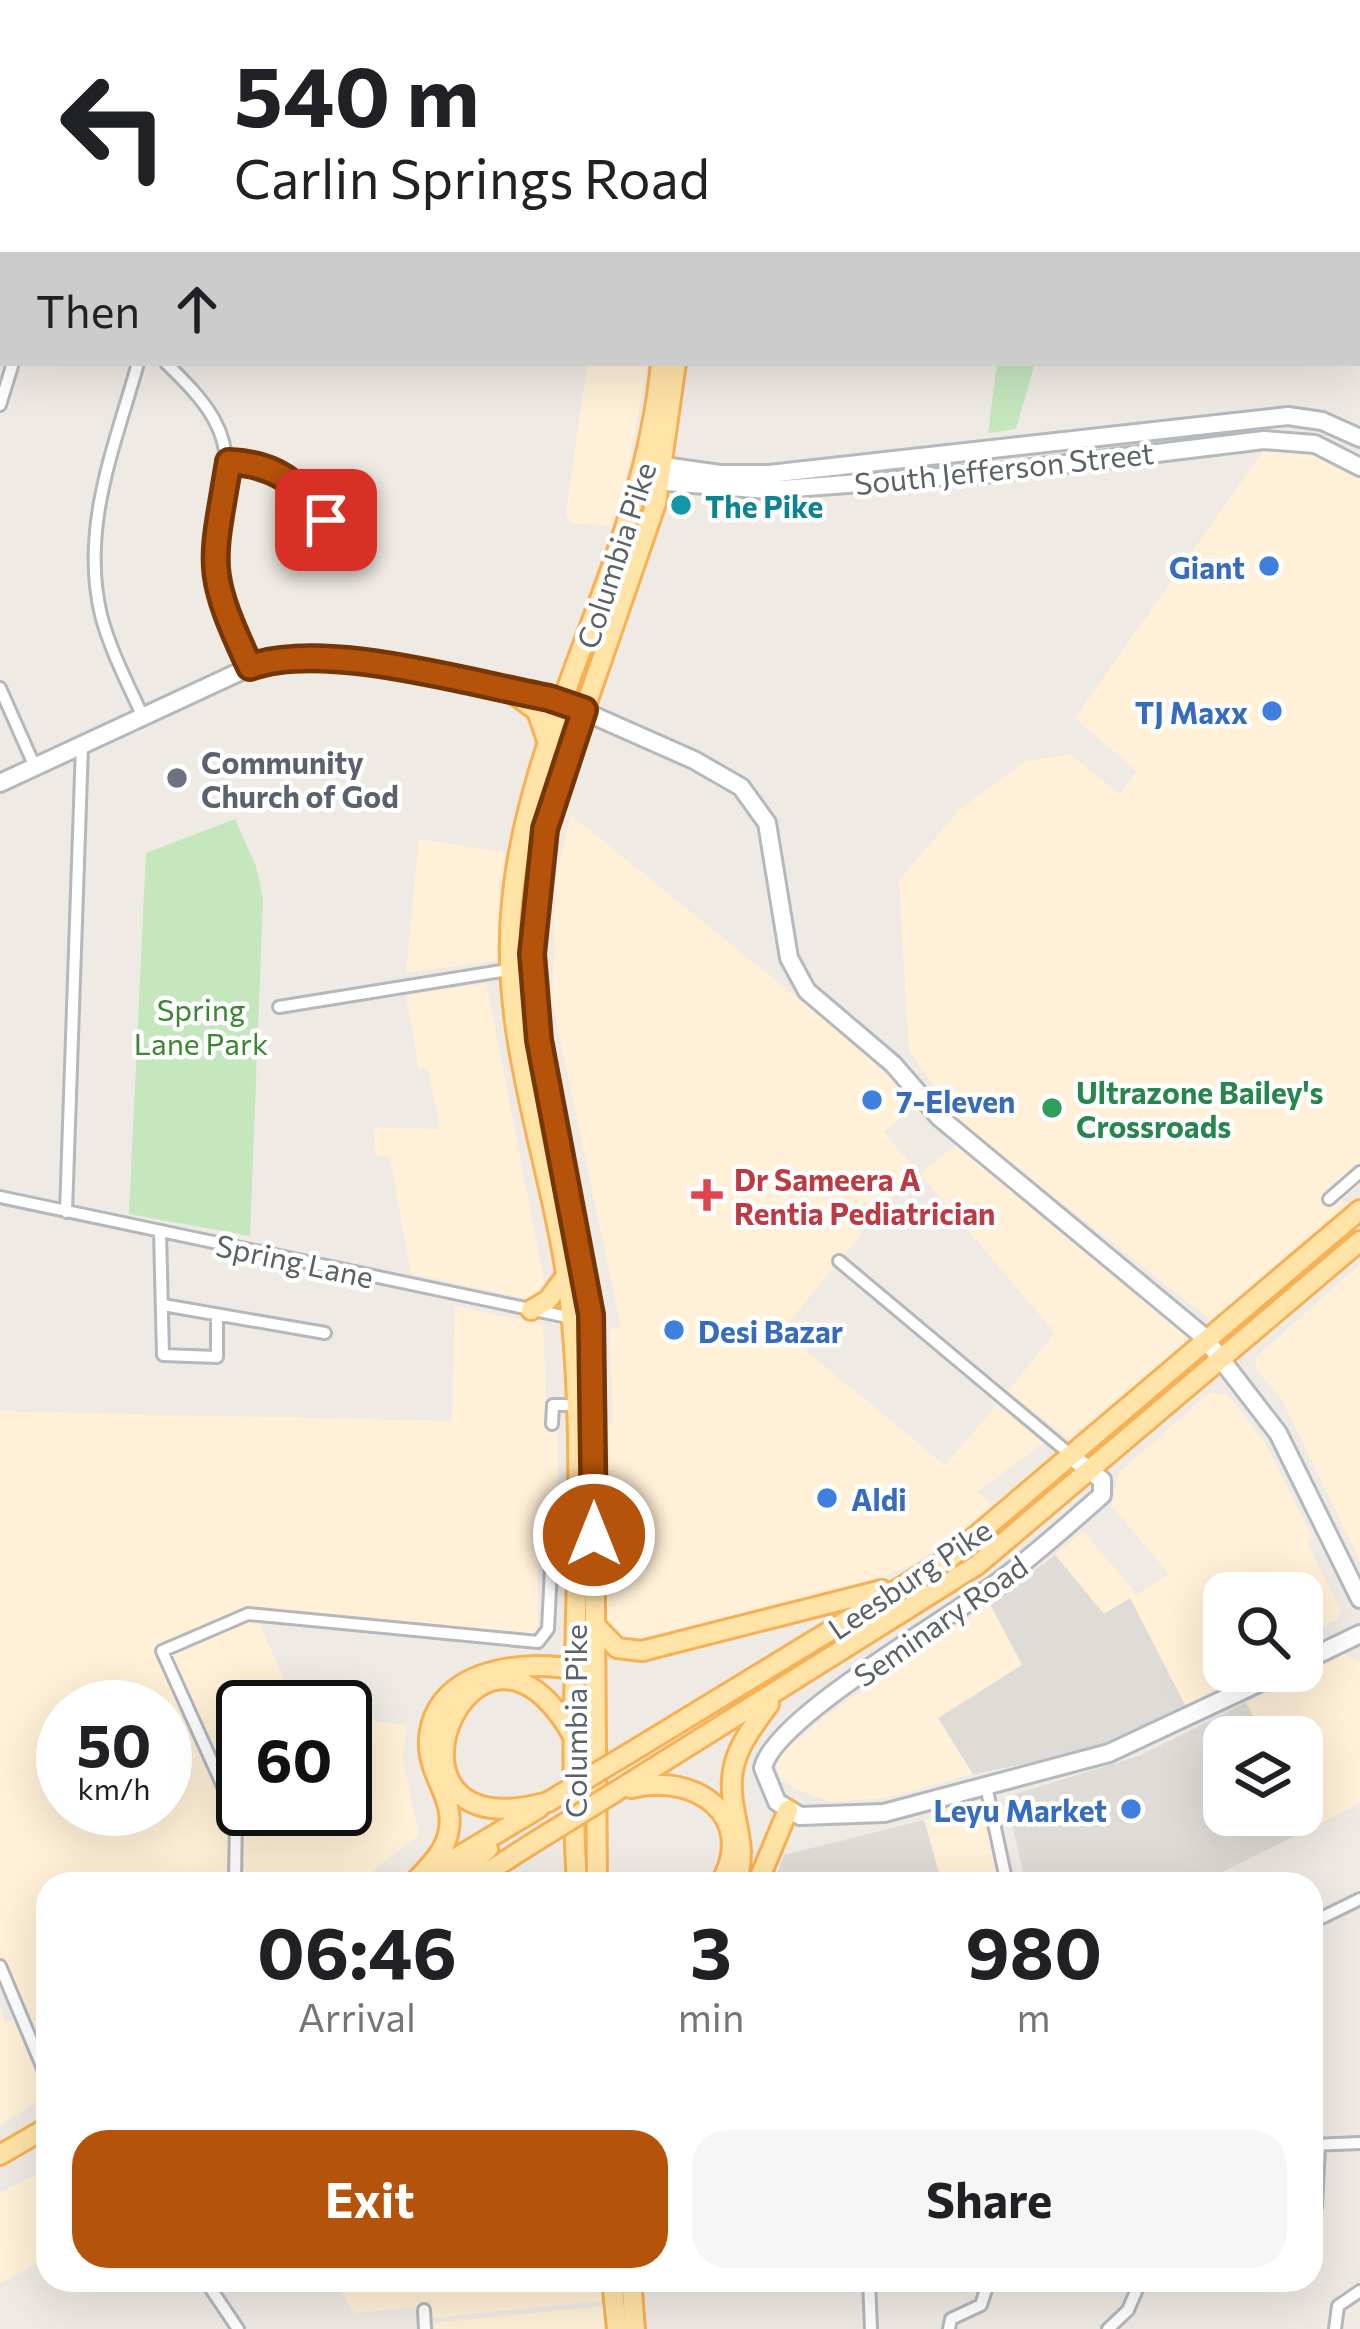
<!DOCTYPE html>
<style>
:root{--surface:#fff;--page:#f6f6f6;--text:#202124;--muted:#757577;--accent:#b45309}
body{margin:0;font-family:Commissioner,sans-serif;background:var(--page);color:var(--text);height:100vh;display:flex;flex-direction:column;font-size:45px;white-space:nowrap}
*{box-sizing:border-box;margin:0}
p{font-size:39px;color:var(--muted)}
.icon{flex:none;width:66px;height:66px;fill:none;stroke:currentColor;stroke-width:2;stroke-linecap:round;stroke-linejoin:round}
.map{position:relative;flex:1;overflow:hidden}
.panel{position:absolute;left:36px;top:1872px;width:1287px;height:420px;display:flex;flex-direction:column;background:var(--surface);border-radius:36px;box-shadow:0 12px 48px #0002}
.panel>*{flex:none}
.guide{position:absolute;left:0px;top:0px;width:1362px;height:366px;box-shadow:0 12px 48px #0002;background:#fff;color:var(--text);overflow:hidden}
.tools{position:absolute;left:1203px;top:1572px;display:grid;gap:24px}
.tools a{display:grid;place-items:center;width:120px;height:120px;border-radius:24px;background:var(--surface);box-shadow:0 12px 48px #0002;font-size:60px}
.speed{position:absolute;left:36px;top:1680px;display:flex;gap:24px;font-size:60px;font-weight:700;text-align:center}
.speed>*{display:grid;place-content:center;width:156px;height:156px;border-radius:50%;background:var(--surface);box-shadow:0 12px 48px #0002;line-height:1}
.speed small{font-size:30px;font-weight:400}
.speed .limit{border:6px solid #111;border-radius:18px;background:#fff;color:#111}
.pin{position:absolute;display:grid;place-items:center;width:102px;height:102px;color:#fff;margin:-51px;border-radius:24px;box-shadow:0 6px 18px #0006}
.me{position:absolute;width:132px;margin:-66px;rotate:0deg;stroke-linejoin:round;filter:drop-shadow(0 0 9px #0008)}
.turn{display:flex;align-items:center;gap:42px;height:252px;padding:0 36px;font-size:54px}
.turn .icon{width:156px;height:156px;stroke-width:2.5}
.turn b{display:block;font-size:84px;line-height:102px}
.then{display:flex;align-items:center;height:114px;padding:0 36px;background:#0003;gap:24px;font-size:45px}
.eta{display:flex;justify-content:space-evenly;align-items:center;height:204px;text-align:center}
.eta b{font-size:72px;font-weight:700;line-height:84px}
.primary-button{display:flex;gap:24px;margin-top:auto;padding:24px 36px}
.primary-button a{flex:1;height:138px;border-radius:36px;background:var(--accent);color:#fff;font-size:48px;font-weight:700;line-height:138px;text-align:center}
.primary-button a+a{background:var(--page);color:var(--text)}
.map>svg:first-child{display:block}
</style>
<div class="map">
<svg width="1360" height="2329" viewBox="0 0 1360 2329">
<rect width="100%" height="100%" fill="#efeae3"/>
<path fill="#fff0d7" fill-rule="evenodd" d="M587,363H648L617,526L570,523L566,515Z
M1266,447L1318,452L1360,471V1183L1342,1199L1346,1206L1211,1320L961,1124L909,1051L899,880L960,809L1026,761L1071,754L1119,794L1137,772L1075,718Z
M571,815L888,1071L916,1104L884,1132L915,1168L782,1331L945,1465L997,1405L1043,1443L978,1492L993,1506L983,1516L915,1563L844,1594L633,1642L605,1620V1564L611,1546L608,1425L613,1422L610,1330L621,1326L552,1001L556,876Z
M419,839L505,852L498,960L406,973Z
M486,983L546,1290L529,1299L411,1274L390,1157L376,1156L373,1127L440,1129L428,1068L419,1069L406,996Z
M956,1144L1189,1338L1080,1439L1066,1437L1008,1391L1055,1333L920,1174Z
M1360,1264V1561L1282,1400L1256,1369L1255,1358Z
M455,1306L543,1325L547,1422L558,1423V1514L545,1526L538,1554V1626L529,1640L254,1612L297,1707H243V1809H345V1718L407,1725L403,1758L419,1835L356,1884H48V2062L9,1967L0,1969V1411L452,1421ZM63,1707H165V1809H63Z
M1209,1393L1227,1394L1264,1441L1313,1538L1307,1542L1341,1611L1336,1620L1302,1639V1593H1224V1671H1262L1187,1709L1131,1599L1105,1615L1055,1555L1083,1531L1137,1594L1169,1574L1111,1505L1119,1472Z
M989,1603L1023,1665L939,1718L973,1774L885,1798L830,1802L795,1789L778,1775L775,1762L780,1755L825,1716Z
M1344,1654L1360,1662V1803L1311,1828L1302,1811V1737H1264L1246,1703Z
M972,1807L985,1817L1002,1884H942L924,1820Z
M0,2005L5,2023L14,2020L48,2104L40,2100L0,2125Z
M48,2168V2257L0,2284V2193Z
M333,2280H601L603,2301L433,2318L432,2306L355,2313Z
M604,2306L606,2329H435L434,2323Z"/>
<path fill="#dfdcd7" d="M1055,1555L1104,1614L1130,1598L1187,1709L1080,1753L973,1774L938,1718L1022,1665L990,1604Z
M1246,1703L1264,1737H1224V1815L1302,1811L1311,1828L1198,1884H1026L1007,1802L1015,1794L1139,1756Z
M924,1820L942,1884H773L784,1855Z"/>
<path fill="#c4e7be" d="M997,363H1035L1016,429L988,433Z
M235,819L256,866L263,899L250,1236L129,1214L146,853Z"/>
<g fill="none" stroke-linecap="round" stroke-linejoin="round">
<defs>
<path id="street" d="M248,3V0
M1099,3L1100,0
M1240,3L1241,0
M0,106L3,105
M1359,132L1360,131
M0,250L3,251
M1359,341L1360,342
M138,363C115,446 80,527 101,615C110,650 128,684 143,717
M166,363C204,400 236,433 224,490C220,511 212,531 212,553C213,595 233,630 250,667
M0,405L13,363
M229,462C293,466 307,497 344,544
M0,688L35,767
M279,1007L532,966
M0,1197L572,1318
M1329,1199L1360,1172
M66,1212L82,746
M160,1231L163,1355L217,1357V1318
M839,1261L1071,1455
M163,1305L325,1333
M552,1424L553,1405H575
M986,1786L1007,1884
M235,1884L236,1815L162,1651L248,1614L538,1642L548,1629L552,1549L560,1539L579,1535
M1311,1923L1360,1899
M0,1966L48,2080
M1311,2145L1360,2143
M1316,2207L1319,2145
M205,2280L238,2329
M869,2280L871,2329
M424,2310L425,2329
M949,2329L951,2319L981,2305L989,2280
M1108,2329L1128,2310L1141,2280
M1335,2329L1338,2306L1360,2291"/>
<path id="secondary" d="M649,464L720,474H769L1288,416L1322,421L1360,438
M642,480L768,490L992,473L1264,440L1315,444L1360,467
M0,783L250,667L287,656L330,658L556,699L694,760L741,787L767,823L789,958L807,991L893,1064L939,1117L1203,1336L1278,1433L1360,1599
M1072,1457L1102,1480V1495C1069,1524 1037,1553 1002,1579C954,1616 774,1717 763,1768L777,1802L800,1816L884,1813L1109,1753L1284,1671
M1302,1662L1360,1634"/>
<path id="primary" d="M694,3V0
M709,3L710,0
M510,691L537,711L549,746
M531,1310L548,1300L565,1277
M594,1624L617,1648L642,1651L882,1590
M641,1746L951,1557L1360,1210
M631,1788C695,1772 759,1816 720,1884
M615,1792L977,1565L1360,1241
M548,1802C352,1857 475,1557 574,1738
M429,1874L539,1808
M413,1884C428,1867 446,1852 449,1829C454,1799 431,1778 429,1748C426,1670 522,1657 581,1671
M445,1884L488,1849
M469,1884L525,1848
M577,1884C565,1697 589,1508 572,1322C560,1180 497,1047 512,902C530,715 643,558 661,363
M597,1884L593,1333L536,1021L532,923L553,801L656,503L676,363
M735,1884C752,1843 726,1812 733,1771C737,1745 755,1724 769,1704
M757,1884L788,1810
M0,2155L48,2127
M612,2280L617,2329
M631,2280L635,2329"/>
</defs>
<use href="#street" stroke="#b4b7bb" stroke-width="16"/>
<use href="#secondary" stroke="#b4b9be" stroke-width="22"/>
<use href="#primary" stroke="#f7b053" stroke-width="24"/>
<use href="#street" stroke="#fff" stroke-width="10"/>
<use href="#secondary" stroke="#fff" stroke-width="16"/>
<use href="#primary" stroke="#ffe3a7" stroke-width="18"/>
<defs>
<path id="primary-bridge" d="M548,1802L641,1746
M525,1848L615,1792"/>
</defs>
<use href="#primary-bridge" stroke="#f7b053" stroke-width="24" stroke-linecap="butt"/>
<use href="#primary-bridge" stroke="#ffe3a7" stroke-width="18"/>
</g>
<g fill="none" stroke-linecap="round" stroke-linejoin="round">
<defs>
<path id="route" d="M326,520C297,483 277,464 229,462C212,566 204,568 250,667C324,640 469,683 549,698L584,710L545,829L532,954L539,1040L591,1315L594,1535"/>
</defs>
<use href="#route" stroke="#753606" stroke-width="30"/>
<use href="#route" stroke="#b45309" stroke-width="21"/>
</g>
<circle fill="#0f9aa8" stroke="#fff" stroke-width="4.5" cx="681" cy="505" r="12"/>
<g fill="#3f7fe0" stroke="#fff" stroke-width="4.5">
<circle cx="1269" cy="566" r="12"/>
<circle cx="1272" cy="711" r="12"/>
<circle cx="872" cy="1100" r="12"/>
<circle cx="674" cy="1330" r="12"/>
<circle cx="827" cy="1498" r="12"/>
<circle cx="1131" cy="1809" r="12"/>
</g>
<circle fill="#6b7280" stroke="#fff" stroke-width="4.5" cx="177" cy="778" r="12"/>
<circle fill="#2e9e5b" stroke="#fff" stroke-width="4.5" cx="1052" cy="1108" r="12"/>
<path fill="#e0444e" stroke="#fff" stroke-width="4.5" d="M701 1177h12v12h12v12h-12v12h-12v-12h-12v-12h12z"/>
<g text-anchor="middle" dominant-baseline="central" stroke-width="9" stroke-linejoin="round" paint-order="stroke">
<g font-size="30" fill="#5b6164" stroke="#fff">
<text transform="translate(1004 467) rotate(-6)">South Jefferson Street</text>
<text transform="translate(615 555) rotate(-72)">Columbia Pike</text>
<text transform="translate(295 1260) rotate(12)">Spring Lane</text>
<text transform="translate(909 1578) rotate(-34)">Leesburg Pike</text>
<text transform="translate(940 1620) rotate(-35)">Seminary Road</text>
<text transform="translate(574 1721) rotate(-90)">Columbia Pike</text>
</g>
<g font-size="30" font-weight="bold" fill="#0d838f" stroke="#fff" text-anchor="start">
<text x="705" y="505">The Pike</text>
</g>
<g font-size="30" font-weight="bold" fill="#366cbe" stroke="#fff" text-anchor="end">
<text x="1245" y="566">Giant</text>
<text x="1248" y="711">TJ Maxx</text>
<text x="896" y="1100" text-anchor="start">7-Eleven</text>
<text x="698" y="1330" text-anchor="start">Desi Bazar</text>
<text x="851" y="1498" text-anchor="start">Aldi</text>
<text x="1107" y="1809">Leyu Market</text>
</g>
<g font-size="30" font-weight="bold" fill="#5b616d" stroke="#fff" text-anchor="start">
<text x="201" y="761">Community<tspan x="201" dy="34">Church of God</tspan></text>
</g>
<g font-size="30" fill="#3a8631" stroke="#fff">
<text x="201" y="1008">Spring<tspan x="201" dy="34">Lane Park</tspan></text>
</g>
<g font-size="30" font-weight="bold" fill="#27864d" stroke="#fff" text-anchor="start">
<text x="1076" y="1091">Ultrazone Bailey's<tspan x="1076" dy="34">Crossroads</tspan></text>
</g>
<g font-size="30" font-weight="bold" fill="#be3a42" stroke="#fff" text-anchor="start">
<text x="734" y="1178">Dr Sameera A<tspan x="734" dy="34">Rentia Pediatrician</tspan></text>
</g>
</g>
</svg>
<div class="tools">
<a><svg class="icon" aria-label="search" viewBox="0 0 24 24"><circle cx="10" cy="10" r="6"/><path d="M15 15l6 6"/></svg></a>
<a><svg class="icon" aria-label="layers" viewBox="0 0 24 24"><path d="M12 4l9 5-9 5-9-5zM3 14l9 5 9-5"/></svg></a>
</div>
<div class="speed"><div>50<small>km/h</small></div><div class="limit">60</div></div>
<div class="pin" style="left:326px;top:520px;background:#d93025"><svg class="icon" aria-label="arrive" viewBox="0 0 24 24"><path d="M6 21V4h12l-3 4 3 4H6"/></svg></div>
<svg class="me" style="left:594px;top:1535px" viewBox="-20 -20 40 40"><circle r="17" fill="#b45309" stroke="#fff" stroke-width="3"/><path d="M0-11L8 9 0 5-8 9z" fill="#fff"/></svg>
<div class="guide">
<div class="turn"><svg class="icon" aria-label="left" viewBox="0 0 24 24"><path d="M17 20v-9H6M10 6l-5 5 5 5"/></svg><div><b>540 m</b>Carlin Springs Road</div></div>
<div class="then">Then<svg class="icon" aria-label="ahead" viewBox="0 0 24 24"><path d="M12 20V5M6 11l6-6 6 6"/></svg></div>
</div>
<section class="panel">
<div class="eta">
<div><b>06:46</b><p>Arrival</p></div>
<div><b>3</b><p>min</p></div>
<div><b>980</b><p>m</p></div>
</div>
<div class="primary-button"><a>Exit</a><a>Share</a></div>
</section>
</div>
